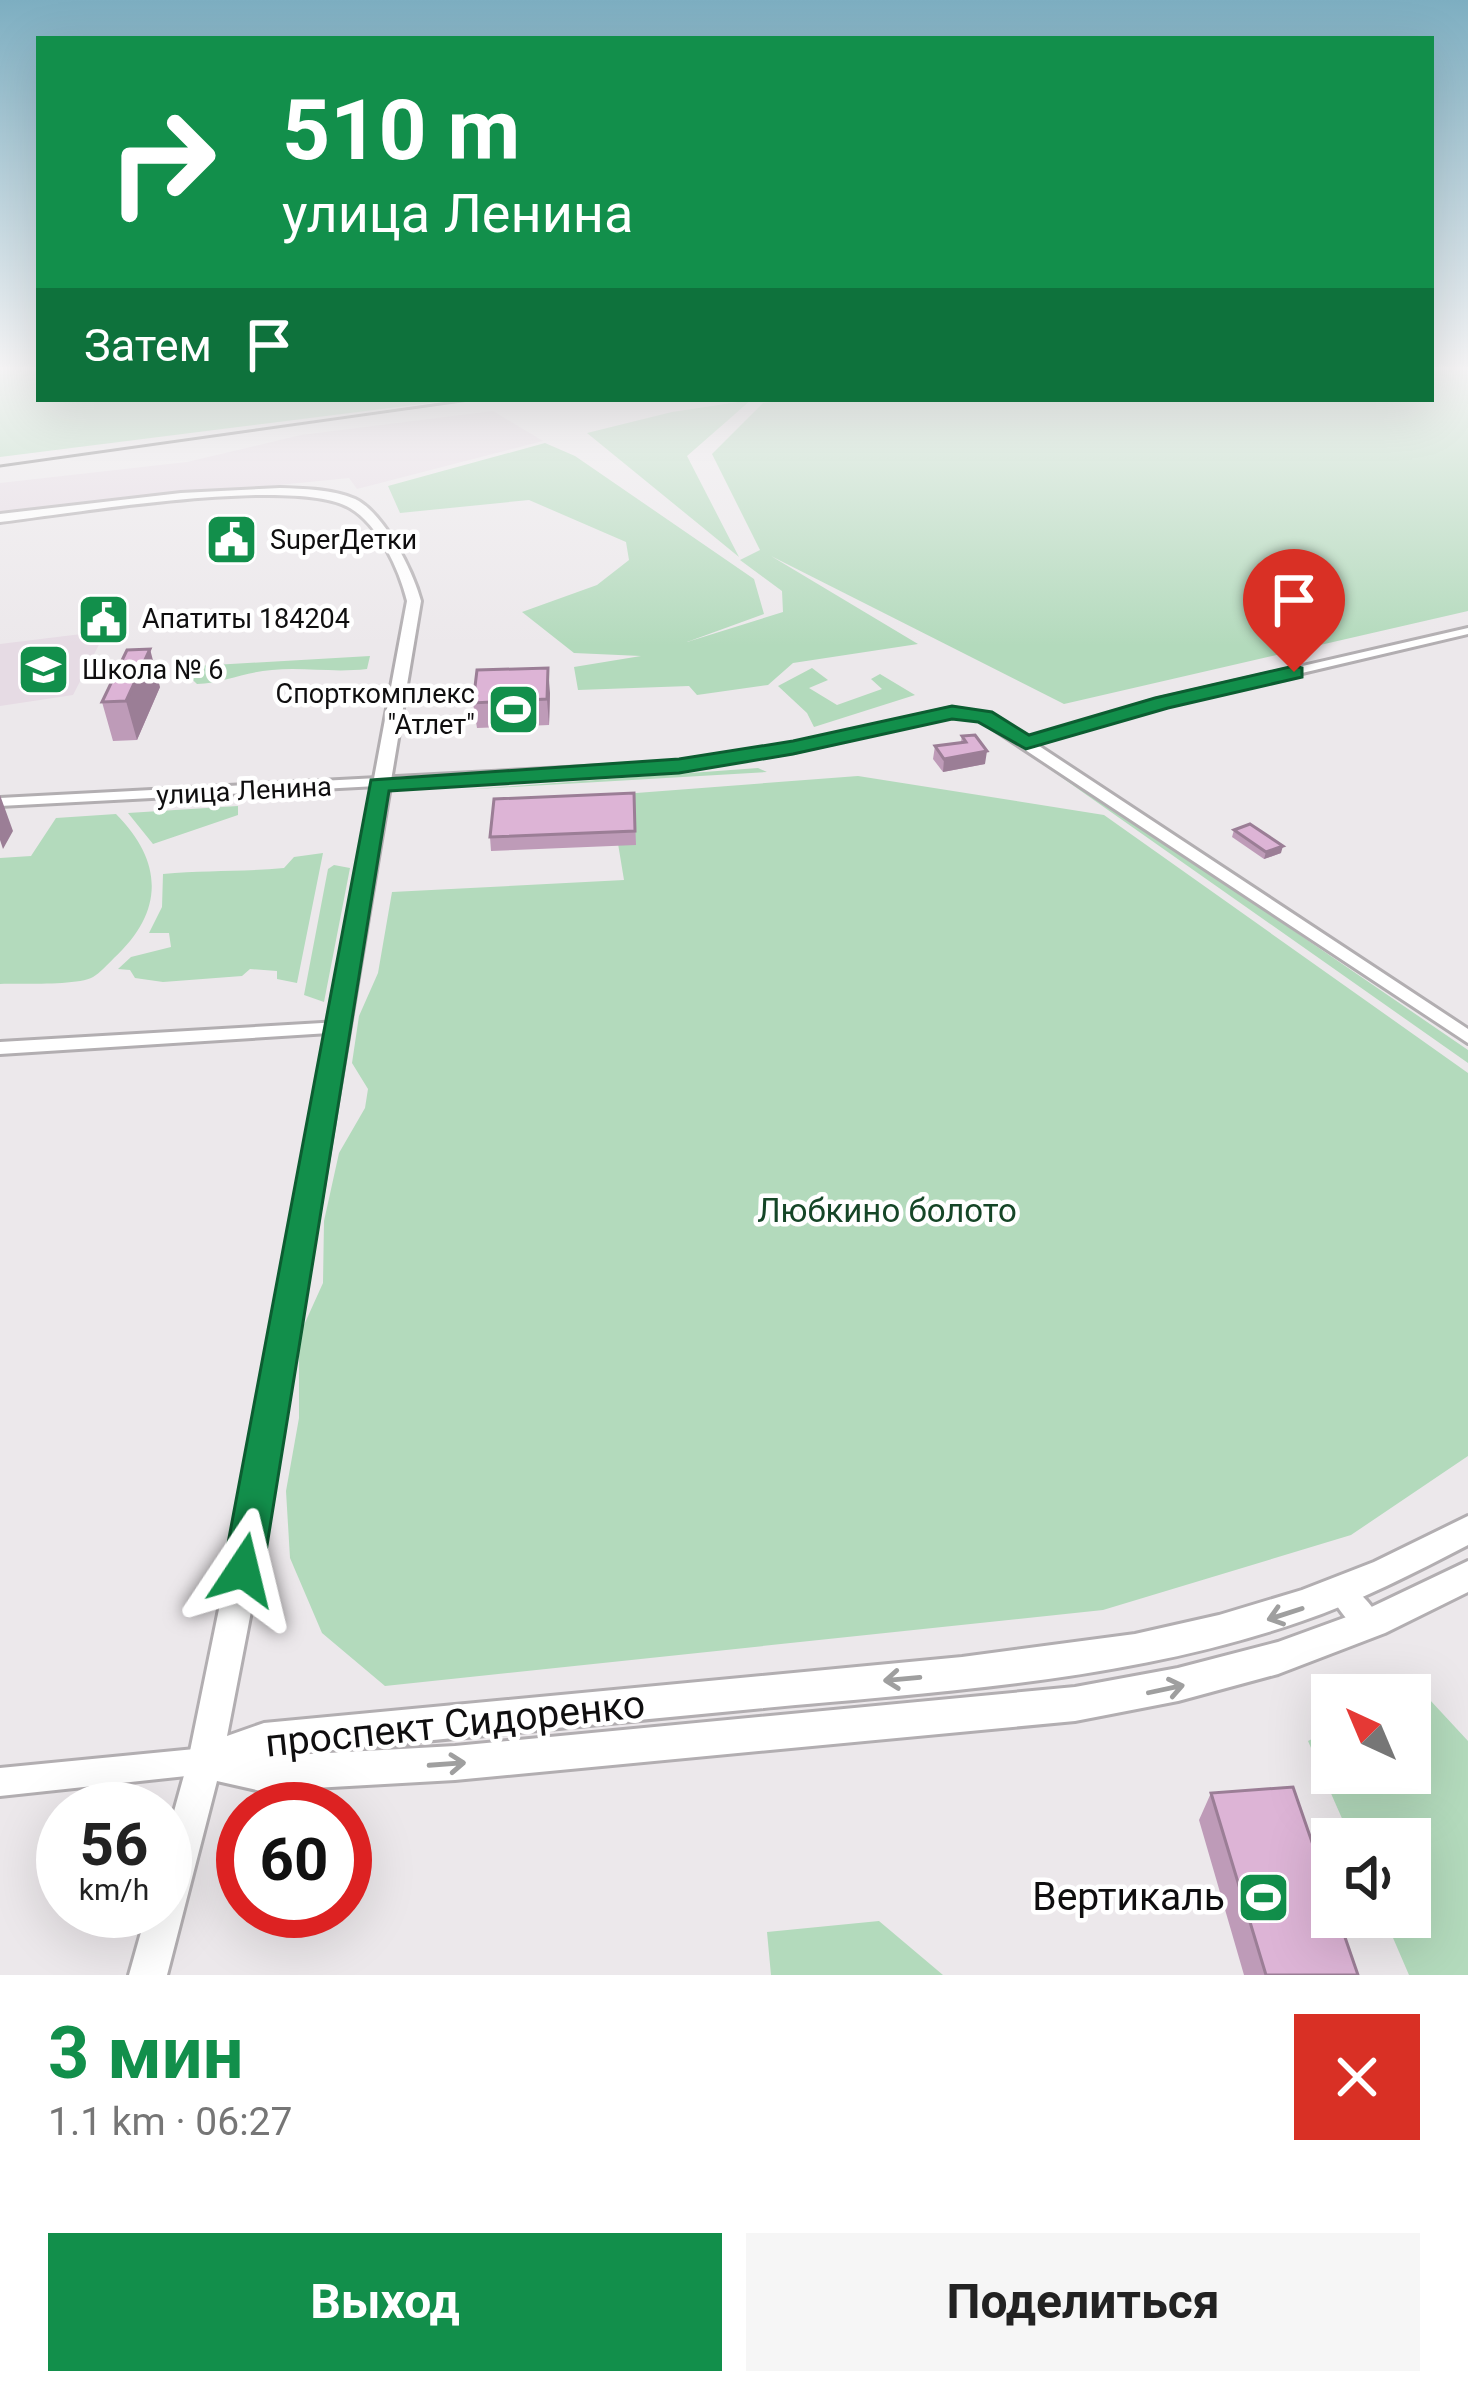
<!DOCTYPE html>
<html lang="ru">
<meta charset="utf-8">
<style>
:root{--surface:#fff;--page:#f6f6f6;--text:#222;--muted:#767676;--accent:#128f4b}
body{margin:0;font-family:Roboto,sans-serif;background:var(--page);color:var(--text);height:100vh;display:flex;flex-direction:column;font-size:45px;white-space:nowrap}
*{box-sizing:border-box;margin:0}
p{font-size:39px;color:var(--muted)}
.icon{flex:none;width:66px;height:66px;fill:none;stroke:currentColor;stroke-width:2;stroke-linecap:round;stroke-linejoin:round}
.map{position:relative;height:1975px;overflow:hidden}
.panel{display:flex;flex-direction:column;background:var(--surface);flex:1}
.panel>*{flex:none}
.hud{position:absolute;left:36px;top:36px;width:1398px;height:366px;border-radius:0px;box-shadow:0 12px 48px #0002;background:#128f4b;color:#fff;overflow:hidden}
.needle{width:78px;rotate:316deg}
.controls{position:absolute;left:1311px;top:1674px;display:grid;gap:24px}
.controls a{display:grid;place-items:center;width:120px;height:120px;border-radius:0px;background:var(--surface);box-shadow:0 12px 48px #0002;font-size:60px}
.speed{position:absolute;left:36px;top:1782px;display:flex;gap:24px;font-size:60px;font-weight:700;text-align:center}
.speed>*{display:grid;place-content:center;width:156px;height:156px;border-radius:50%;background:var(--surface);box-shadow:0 12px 48px #0002;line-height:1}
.speed small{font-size:30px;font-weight:400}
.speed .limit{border:18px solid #d22;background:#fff;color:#111}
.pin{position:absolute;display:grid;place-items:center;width:102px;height:102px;color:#fff;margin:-123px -51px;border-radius:50% 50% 50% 0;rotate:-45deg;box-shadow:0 0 12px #0007}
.pin .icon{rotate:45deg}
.me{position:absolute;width:132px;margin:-66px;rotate:10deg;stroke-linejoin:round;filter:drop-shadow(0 0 9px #0008)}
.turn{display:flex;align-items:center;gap:42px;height:252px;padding:0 48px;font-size:54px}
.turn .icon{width:156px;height:156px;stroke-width:2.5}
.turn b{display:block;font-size:84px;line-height:102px}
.then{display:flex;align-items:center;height:114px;padding:0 48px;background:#0003;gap:24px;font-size:45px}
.round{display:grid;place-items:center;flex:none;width:126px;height:126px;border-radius:0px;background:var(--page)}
.summary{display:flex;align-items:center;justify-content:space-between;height:204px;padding:0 48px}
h1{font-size:72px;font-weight:700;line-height:90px;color:var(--accent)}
.primary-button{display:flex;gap:24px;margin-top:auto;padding:24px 48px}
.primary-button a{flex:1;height:138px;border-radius:0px;background:var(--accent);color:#fff;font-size:48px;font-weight:700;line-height:138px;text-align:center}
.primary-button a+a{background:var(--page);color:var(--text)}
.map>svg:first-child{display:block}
</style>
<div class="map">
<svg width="1468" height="1975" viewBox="0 0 1468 1975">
<rect width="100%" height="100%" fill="#ece8eb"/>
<path fill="#e6dbe4" d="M493,411L543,441L357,489L349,478L0,513V483L187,462L301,435Z
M106,631L73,695L0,706V644Z"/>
<path fill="#b3dabc" d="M0,369H39V399H462L0,457Z
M1431,369H1468V611L1064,704L771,556L918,644L793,663L768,685L697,695L689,686L578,690L574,667L641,656L574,653L522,612L597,585L629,560L626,542L529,500L400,513L388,486L545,443L575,456L754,579L764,614L687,642L783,612L782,591L740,560L760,550L712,454L763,403L796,399H1431Z
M751,400L687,456L739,557L587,433L672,412Z
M370,656L367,669C333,673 304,667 272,670C245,672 223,683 197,684L179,667Z
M812,668L828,680L809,688L837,705L882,689L871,679L880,674L915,695L814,727L807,713L778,686Z
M1047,762L1468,1050V1063L1044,765Z
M758,768L767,772L461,790Z
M858,776L1104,815L1468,1073V1456L1351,1535L1103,1610L385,1686L322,1633L290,1558L286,1491L299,1418V1336L323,1283L324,1221L339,1153L365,1108L368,1089L352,1063L359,1016L378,973L392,892L624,880L610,795Z
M238,806V815L153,844L128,813Z
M116,814C164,862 164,912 114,958C108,964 100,973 93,977C77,986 21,983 0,984V858L31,856L56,818Z
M323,853L297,983L277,979V971L250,969L242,976L163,982L135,978L130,970L118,969L131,957L171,947L169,933H149L162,907L163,874C204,870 242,872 284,868L294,857Z
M334,865L350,868L324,1002L304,995L328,869Z
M1417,1686L1468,1741V1975H1409L1384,1917H1410V1839H1351L1308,1741L1332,1729V1773H1410V1695H1399Z
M879,1921L943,1975H771L767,1932Z"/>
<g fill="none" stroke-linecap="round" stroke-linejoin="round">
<defs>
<path id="minor" d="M1468,628V634L1166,705L1036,744L1468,1029V1043L980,720L952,716L793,752L679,770L0,806V798L679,762L793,744L952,708L989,714L1028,738L1159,699Z
M339,1022L345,1024L348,1028L345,1032L0,1054V1042Z
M1342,1581C1358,1588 1376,1609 1383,1625L1379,1634L1370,1637C1354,1631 1337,1609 1330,1593L1333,1585Z
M205,1748L215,1751L218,1761L215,1771L205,1774L0,1796V1768Z"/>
<path id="major" d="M280,488C304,489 332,489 355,499C384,513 413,571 421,601L259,1570L227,1736L264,1723L962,1657L1135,1634L1219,1615L1302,1590L1374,1562L1468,1516V1545C1414,1573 1360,1601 1302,1621C1129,1681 945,1691 764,1708C600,1724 437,1739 274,1756L455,1746L1075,1687L1178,1668L1278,1642L1363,1611L1468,1561V1592L1385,1633L1278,1674L1178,1701L1075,1721L455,1780L261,1791L217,1781L167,1975H129L147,1911H165V1844L188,1761L227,1570L407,601C399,569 379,525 350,508C296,475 69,514 0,522V514L181,493Z"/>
</defs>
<use href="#minor" stroke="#b2aeb1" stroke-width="6"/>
<use href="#major" stroke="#b2aeb1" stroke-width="6"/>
<use href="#minor" fill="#fff" fill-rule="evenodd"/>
<use href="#major" fill="#fff" fill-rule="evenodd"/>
<path stroke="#817f81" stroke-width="3" d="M0,466L476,399"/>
</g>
<path fill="#be9bb8" d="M160,687L137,740L113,741L102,702Z
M550,693L549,725L477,728L473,703Z
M962,736L985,764L943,772L933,759L935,746L961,742Z
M634,793L636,845L491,851L490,837Z
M1234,830L1281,853L1264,859L1232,837Z
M1211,1793L1358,1975H1244L1199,1820Z"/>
<path fill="#9b7e96" d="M150,649L160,687L137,740L126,701Z
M548,668L550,693L549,725L547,699Z
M987,751L985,764L943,772L944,759Z
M0,795L13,831L3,849L0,840Z
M1283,846L1281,853L1264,859L1266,852Z"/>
<path fill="#ddb4d6" stroke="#9b7e96" stroke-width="3" d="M150,649L126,701L102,702L127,650Z
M548,668L547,699L473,703L477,670Z
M975,735L987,751L944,759L935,746L966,742L962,736Z
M634,793L635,831L490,837L494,799Z
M1250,824L1283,846L1266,852L1234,830Z
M1293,1787L1332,1900V1917H1338L1358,1975H1266L1211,1793Z"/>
<defs><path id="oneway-shaft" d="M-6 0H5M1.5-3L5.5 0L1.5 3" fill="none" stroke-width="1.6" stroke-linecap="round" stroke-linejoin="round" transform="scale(3)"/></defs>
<g stroke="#9f9f9f">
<use href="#oneway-shaft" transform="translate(1285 1614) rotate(162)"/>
<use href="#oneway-shaft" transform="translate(902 1679) rotate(175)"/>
<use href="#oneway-shaft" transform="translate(1166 1689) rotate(-12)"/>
<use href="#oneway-shaft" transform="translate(447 1764) rotate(-4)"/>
</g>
<linearGradient id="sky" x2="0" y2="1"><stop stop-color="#7daec1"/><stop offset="0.57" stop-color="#f6f5f6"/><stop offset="1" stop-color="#f6f5f6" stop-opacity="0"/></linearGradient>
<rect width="1468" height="646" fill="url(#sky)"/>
<path fill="#128f4b" stroke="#0c5d31" stroke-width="3" d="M1294,666L1302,668V677L1168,708L1026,749L978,722L952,719L793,754L679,773L389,791L263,1570L257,1584L243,1589L228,1584L223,1570L371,780L679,759L793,741L952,706L992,712L1029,735L1155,698Z"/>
<defs>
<symbol id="civic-square" viewBox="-11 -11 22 22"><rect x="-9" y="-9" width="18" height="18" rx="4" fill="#128f4b" stroke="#fff"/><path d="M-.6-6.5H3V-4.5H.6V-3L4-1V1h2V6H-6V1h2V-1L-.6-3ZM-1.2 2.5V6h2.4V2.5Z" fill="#fff"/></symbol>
<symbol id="school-square" viewBox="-11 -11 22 22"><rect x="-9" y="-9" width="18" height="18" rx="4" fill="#128f4b" stroke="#fff"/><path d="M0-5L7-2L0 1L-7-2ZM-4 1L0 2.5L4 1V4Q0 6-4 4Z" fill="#fff"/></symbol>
<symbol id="stadium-square" viewBox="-11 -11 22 22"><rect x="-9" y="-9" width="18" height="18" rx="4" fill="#128f4b" stroke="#fff"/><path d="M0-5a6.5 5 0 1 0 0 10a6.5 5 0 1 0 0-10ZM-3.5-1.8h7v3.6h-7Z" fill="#fff"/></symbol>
</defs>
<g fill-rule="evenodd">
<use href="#civic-square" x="202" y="510" width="59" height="59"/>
<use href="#civic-square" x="74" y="590" width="59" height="59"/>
<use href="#school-square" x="14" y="640" width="59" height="59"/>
<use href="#stadium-square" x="484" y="680" width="59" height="59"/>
<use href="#stadium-square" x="1234" y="1868" width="59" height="59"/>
</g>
<g text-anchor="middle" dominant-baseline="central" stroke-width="9" stroke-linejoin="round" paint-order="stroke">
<g font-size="27" fill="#0f0e0f" stroke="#fff" text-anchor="start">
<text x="270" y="540">SuperДетки</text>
<text x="142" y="619">Апатиты 184204</text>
<text x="82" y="670">Школа № 6</text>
<text x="475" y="694" text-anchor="end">Спорткомплекс<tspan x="475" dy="31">"Атлет"</tspan></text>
</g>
<g font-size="27" fill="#0f0e0f" stroke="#fff">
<text transform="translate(244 791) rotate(-3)">улица Ленина</text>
</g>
<g font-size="33" fill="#154627" stroke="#fff">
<text x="887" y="1210">Любкино болото</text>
</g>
<g font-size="39" fill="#0f0e0f" stroke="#fff">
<text transform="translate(455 1724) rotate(-6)">проспект Сидоренко</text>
</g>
<g font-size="39" fill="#0f0e0f" stroke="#fff" text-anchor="end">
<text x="1225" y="1897">Вертикаль</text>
</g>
</g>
</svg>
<div class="controls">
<a><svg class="needle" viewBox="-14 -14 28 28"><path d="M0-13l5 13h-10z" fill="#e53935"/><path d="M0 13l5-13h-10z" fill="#767676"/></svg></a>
<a><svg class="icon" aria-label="sound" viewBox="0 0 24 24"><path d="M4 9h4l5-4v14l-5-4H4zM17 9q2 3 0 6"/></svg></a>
</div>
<div class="speed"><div>56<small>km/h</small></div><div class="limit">60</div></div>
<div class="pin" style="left:1294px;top:672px;background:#d93025"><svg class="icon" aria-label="arrive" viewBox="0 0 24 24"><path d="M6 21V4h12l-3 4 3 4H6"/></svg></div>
<svg class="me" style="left:243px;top:1570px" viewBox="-20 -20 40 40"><path d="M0-17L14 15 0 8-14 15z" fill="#128f4b" stroke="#fff" stroke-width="4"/></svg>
<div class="hud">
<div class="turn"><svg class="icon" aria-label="right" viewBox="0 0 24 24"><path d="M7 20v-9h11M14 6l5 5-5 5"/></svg><div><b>510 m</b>улица Ленина</div></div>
<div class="then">Затем<svg class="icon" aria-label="arrive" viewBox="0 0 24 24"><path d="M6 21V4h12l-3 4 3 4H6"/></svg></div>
</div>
</div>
<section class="panel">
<div class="summary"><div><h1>3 мин</h1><p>1.1 km · 06:27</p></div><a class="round" style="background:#d93025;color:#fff"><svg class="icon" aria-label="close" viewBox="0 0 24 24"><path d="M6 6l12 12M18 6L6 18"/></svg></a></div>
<div class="primary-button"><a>Выход</a><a>Поделиться</a></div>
</section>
